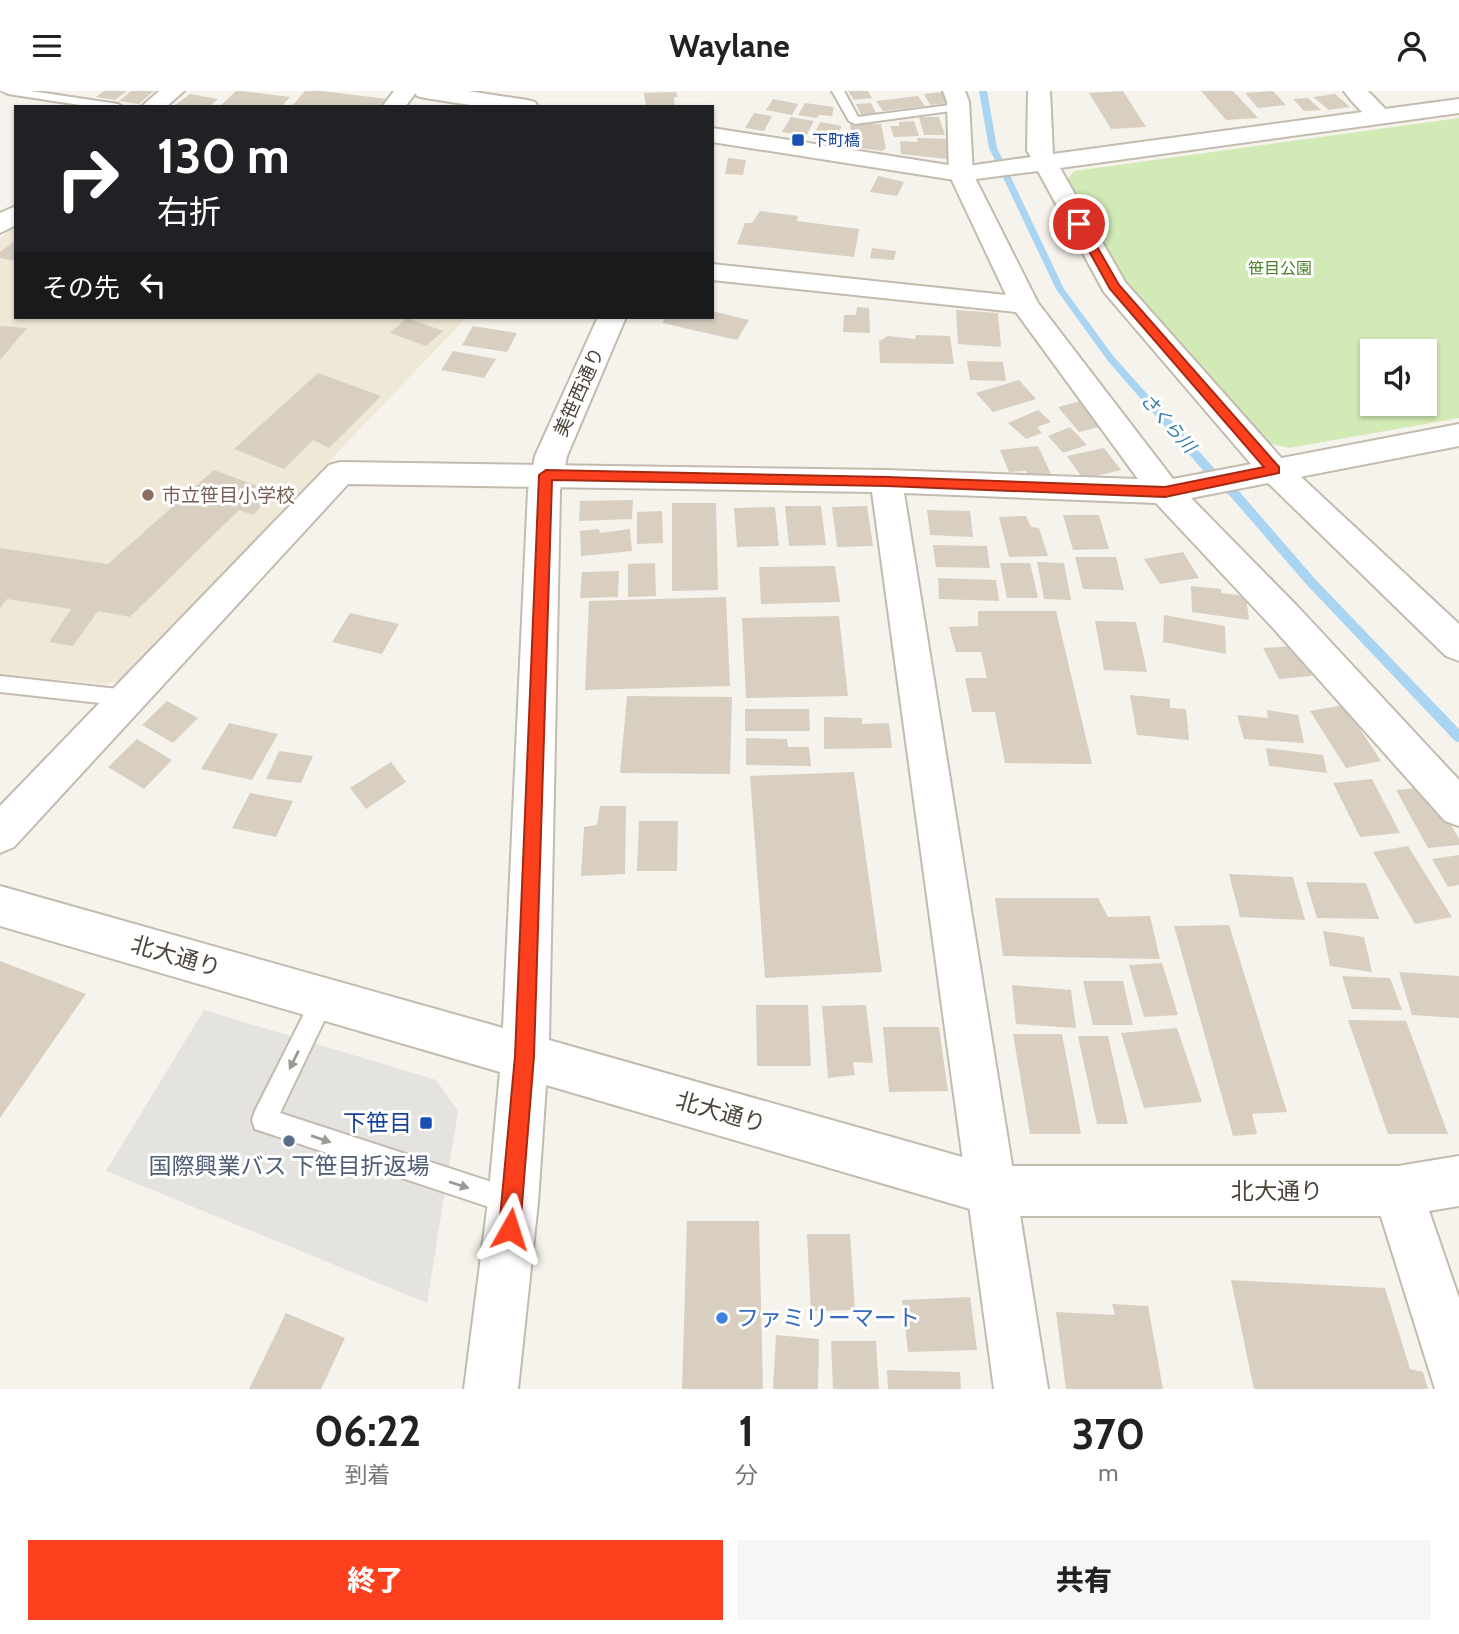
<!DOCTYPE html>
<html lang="ja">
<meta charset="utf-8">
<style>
:root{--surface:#fff;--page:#f6f6f6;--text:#222;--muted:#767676;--accent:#fc3f1d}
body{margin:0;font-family:Cabin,"Noto Sans JP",sans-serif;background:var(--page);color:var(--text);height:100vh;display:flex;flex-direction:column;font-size:26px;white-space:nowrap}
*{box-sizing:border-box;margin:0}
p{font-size:23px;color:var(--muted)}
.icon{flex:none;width:38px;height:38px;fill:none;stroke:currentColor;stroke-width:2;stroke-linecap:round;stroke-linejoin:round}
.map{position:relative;height:1298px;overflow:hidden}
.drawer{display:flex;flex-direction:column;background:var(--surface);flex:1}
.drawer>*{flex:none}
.guide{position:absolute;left:14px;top:14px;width:700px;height:214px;border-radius:0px;box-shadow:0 2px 5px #0004;background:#202124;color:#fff;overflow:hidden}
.fabs{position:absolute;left:1360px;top:248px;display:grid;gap:14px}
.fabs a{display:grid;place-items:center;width:77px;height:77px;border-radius:0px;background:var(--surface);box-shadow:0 2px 5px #0004;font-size:35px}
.pin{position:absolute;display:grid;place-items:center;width:60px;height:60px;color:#fff;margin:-30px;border:4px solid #fff;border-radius:50%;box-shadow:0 2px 7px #0007}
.me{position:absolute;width:77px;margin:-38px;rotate:6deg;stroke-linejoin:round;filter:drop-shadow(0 0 5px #0008)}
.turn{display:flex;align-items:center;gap:24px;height:147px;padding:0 28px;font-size:32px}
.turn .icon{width:91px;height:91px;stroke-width:2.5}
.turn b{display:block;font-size:49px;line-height:60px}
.then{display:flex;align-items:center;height:66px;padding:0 28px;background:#0003;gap:14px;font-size:26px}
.eta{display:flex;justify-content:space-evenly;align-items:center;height:119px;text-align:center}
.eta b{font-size:42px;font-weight:800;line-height:49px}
.cta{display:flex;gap:14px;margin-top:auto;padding:14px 28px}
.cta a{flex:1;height:80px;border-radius:0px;background:var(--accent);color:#fff;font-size:28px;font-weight:800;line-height:80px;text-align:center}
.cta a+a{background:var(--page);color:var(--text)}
header{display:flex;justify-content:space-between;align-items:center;height:91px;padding:0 28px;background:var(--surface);font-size:32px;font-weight:800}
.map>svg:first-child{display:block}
</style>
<header><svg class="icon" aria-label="menu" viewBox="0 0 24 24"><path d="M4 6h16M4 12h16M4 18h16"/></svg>Waylane<svg class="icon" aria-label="person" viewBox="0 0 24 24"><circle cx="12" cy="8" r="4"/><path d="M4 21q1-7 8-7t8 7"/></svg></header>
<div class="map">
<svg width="1459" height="1298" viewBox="0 0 1459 1298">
<rect width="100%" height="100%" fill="#f6f3ec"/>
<path fill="#efe8d6" d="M16,134V226H467L119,590L105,593L0,583V147Z"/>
<path fill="#d2eab5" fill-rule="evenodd" d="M1459,27V327L1289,357L1269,352L1132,200L1065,92L1074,80ZM1372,261H1424V313H1372Z"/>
<path fill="#e5e3e0" d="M204,919L436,989L458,1020L427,1212L106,1080Z"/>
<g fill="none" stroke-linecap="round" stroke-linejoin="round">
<path fill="#a9d4f2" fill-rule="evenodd" d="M979,0H987L997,57L1064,198L1114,266L1222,386L1238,399L1315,488L1459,638V651L1455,650L1307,494L1230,405L1214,392L1108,270L1056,198L989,57Z"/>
</g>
<path fill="#d8cfc1" d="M104,0H127L115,9L96,6Z
M131,0H154L139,13L119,10Z
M236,0H243L290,6L281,16H219Z
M305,0H322L387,8L380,16H291Z
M848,0H868L872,7L854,9Z
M1123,0L1146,36L1111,38L1089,2Z
M1201,0H1233L1258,27L1226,29Z
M1273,0L1286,14L1258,17L1245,2Z
M676,1L678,6H674L675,16H646L644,2Z
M942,1L949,12L930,14L924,3Z
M190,3L218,8L209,16L174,15Z
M1335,3L1350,16L1329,19L1313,6Z
M918,5L925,15L883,20L876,10Z
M1308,7L1321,19L1304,20L1293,8Z
M773,8L798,13L792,24L766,19Z
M805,12L834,16L832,25L819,24L817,27L798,24Z
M871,12L876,22L861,24L856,13Z
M754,22L772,25L764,40L745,37Z
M791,26L814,30L806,45L782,41Z
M919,26H939L945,44H924Z
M914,30L919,45L894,46L890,35H899V31Z
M820,31L842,35L832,51L812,47Z
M850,33H881L886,57L882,60L851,56Z
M917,47L949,48L952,64L946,68L901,63L900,50L918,51Z
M728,67L746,69L743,84L725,83Z
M878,85L904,91L897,105L870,101Z
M760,120L798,125L797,130L859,138L854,166L737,153L745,132H752Z
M16,149V170L0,167V161Z
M872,157L896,160L894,169L870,167Z
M857,216L869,217L870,242L843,241L844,224H856Z
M956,219L998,222L1001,256L958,253Z
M712,220L749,229L737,249L662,232L666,226H712Z
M407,227L443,240L426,255L390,242Z
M0,235L27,237L0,269Z
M473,235L517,242L507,261L462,254Z
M916,244L950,245L954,273L880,272L879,250L888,245L915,248Z
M453,260L496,268L484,287L441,279Z
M967,270L1003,271L1006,290L970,289Z
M318,282L381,305L329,357L313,349L284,378L234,358Z
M1019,289L1036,308L993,321L976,302Z
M1085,309L1107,334L1079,341L1058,316Z
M1038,319L1051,331L1037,336L1042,342L1026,348L1008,332Z
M1070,336L1087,354L1063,362L1048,345Z
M1038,355L1051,383L1028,385L1026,380L1009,381L1000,359Z
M1104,357L1121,379L1083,388L1067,365Z
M214,379L274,401L253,424L239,419L130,526L98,520L73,555L49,551L71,518L7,508L0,517V457L108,473Z
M633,409L632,428L579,430L580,410Z
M672,412H716L718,499L672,500Z
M785,415H821L826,454L789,455Z
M867,415L873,455L837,456L832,416Z
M775,416L779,455L737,456L734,417Z
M927,419L970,420L973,446L930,444Z
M662,420L663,452L637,453V421Z
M1063,424H1099L1109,458L1073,459Z
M1026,425L1031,436L1039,437L1048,465L1009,466L999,426Z
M598,438L601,442L630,438L632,460L581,465L580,440Z
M933,454L987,455L990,477L936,476Z
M1183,461L1199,487L1160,493L1144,468Z
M1075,466H1116L1124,499L1083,498Z
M1037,471L1064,472L1071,509L1044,508Z
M655,472L656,505L628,506V473Z
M1000,472H1030L1038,507H1007Z
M835,475L840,511L761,513L759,476Z
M619,480L618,506L580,507L582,481Z
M938,487L996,489L999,510L939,508Z
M1191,495L1221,498V502L1246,505L1249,529L1192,521Z
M726,506L730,595L585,599L589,510Z
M978,520H1056L1092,673L1005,672L995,621H972L965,587H987L981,561H956L949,536L978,535Z
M350,522L399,533L382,563L332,551Z
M1164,524L1225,535L1226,563L1163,551Z
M839,525L848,605L746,607L742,527Z
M1095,530L1136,531L1147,581L1104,579Z
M1296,555L1312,585L1279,588L1263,557Z
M1130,604L1170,608V617L1186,618L1189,649L1137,644Z
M627,605L732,606L730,683L620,682Z
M167,610L198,627L173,652L142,634Z
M1344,614L1381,670L1346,677L1310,620Z
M745,618H809L810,640H745Z
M1267,619L1298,624L1304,652L1244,648L1237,624L1268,627Z
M824,626L862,627V633L889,632L892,657L824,658Z
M229,632L278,643L252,689L201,678Z
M746,647L787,648L788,656H809L811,675L746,674Z
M137,648L172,669L144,698L108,676Z
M1266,657L1323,664L1327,682L1269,675Z
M279,660L313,665L301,692L266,688Z
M391,671L406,691L366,718L350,697Z
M854,681L882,881L765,887L750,685Z
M1372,688L1400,742L1360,746L1333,692Z
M1429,696L1459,748V754L1428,757L1396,699Z
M250,702L293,710L276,746L232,737Z
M600,715H626L625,783L581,785L584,736L597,734Z
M639,730H678L677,780H637Z
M1408,755L1452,826L1415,833L1373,761Z
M1459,764V794L1448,796L1432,768Z
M1229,783L1293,786L1305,829L1240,826Z
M1306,791L1366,792L1379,828L1317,827Z
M995,807H1098L1108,826L1150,825L1160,868L1003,865Z
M1229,834L1287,1021L1252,1023L1257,1043L1233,1045L1174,835Z
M1323,840L1364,846L1372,881L1330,875Z
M0,870L86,903L0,1027Z
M1162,872L1178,924L1144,926L1129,874Z
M1399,881L1459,885V927L1412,924Z
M1342,885L1390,887L1402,919L1352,918Z
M1083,890H1123L1133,934H1093Z
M1012,894L1071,899L1076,937L1016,933Z
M756,914H808L811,975H757Z
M866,914L873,972L853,971L855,984L828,987L822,915Z
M1348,929L1406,930L1448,1043H1388Z
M883,936H939L948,1000L889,1001Z
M1177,937L1202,1011L1144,1017L1121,942Z
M1013,943H1062L1081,1043H1030Z
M1078,945H1108L1128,1033H1097Z
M687,1130H759L763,1298H682Z
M807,1143H850L855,1219L811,1220Z
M1231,1189L1385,1197L1410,1278L1423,1281L1428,1298H1254Z
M970,1206L977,1259L908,1261L902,1209Z
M1112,1213L1148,1215L1163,1298H1066L1056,1221L1115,1224Z
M286,1222L345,1247L321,1298H249Z
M776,1244L819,1248L818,1298H773Z
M831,1250H876L879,1298H833Z
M887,1279L960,1281L961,1298H888Z"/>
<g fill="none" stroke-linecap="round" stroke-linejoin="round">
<defs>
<path id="service" d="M2,0H31L118,13L123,16H93L8,3Z
M832,0H844L858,26L958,13L964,16L958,19L855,33L849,30Z
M0,585L127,599L134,601L136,607L134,613L127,615L0,601Z
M324,896L332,899L335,907L280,1022L513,1098L522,1102L526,1111L522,1120L513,1124L255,1038L252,1029L255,1020L316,899Z"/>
<path id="minor" d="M159,0H184L166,16H141Z
M394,0H417L405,16H382Z
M943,0H965L969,11L973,83L1038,212L1173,388L1459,333V355L1191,407L1299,517L1459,689V735L1445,730L1273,537L1156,412L904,402L1048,1298H994L872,401L348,393L14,756L0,762V715L329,374L340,371L886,379L1138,388L1016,221L712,189V173L1006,204L949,83L947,11Z
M1344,0H1368L1393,26L1390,31C1372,35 1354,14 1344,0Z
M16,115V134L0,142V122Z
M1398,1075L1416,1082L1459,1207V1298H1435L1373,1100L1380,1082Z"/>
<path id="tertiary" d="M414,0H468L527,9L535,11L538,16H483L425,7L417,5Z
M1028,0H1050L1053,63L1459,8V22L1060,77L1125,191L1285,371L1459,533V570L1446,565L1263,387L1104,201L1038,80L961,90L712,51V37L961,76L1031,66L1027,60Z
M598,226H626L567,365L560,400L549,949L994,1075H1398L1459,1065V1115L1398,1125H994L546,994L538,1111L518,1298H464L488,1111L500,981L0,835V795L503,937L528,400L535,365Z"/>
</defs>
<use href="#service" stroke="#c2bbae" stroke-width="4"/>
<use href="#minor" stroke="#c2bbae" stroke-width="4"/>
<use href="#tertiary" stroke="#c2bbae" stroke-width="4"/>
<use href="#service" fill="#fff" fill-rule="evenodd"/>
<use href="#minor" fill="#fff" fill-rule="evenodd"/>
<use href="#tertiary" fill="#fff" fill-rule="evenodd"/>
</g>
<defs><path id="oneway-solid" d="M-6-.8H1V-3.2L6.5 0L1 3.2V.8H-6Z" transform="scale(1.75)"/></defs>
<g fill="#9c9892">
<use href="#oneway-solid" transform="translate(294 969) rotate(116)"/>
<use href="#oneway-solid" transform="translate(321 1048) rotate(19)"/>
<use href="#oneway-solid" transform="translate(459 1094) rotate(18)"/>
</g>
<path fill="#fc3f1d" stroke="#a42913" stroke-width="2" d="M1079,130L1084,133L1119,194L1279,376V382L1165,406L887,395L552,389L534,965L520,1138L517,1145L510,1149L502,1145L499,1138L515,965L539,384L546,379L887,386L1165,396L1264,376L1110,198L1074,133Z"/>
<g fill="#1a4fb4" stroke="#fff" stroke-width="2.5">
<rect x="791" y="42" width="14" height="14" rx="3.5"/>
<rect x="419" y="1025" width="14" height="14" rx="3.5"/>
</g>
<circle fill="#8d6e63" stroke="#fff" stroke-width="2.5" cx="148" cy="404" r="7"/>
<circle fill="#5c6f8a" stroke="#fff" stroke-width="2.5" cx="289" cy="1050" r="7"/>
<circle fill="#3f7fe0" stroke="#fff" stroke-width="2.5" cx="722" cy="1227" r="7"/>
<g text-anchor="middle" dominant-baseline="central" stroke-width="6" stroke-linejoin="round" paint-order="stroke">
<g font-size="16" fill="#164399" stroke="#fff" text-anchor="start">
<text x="812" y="49">下町橋</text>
</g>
<g font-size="16" fill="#4a7f2a" stroke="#fff">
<text x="1280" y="177">笹目公園</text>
</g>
<g font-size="18" font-style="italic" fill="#2e7ab2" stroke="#fff">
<text transform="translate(1168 332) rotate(48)">さくら川</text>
</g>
<g font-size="19" fill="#4b4439" stroke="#fff">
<text transform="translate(579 301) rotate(-66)">美笹西通り</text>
</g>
<g font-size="19" fill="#785e54" stroke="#fff" text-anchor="start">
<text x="162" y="404">市立笹目小学校</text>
</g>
<g font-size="23" fill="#4b4439" stroke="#fff">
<text transform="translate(176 865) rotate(16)">北大通り</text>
<text transform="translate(721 1021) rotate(16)">北大通り</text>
<text x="1277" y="1100">北大通り</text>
</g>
<g font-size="23" fill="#164399" stroke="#fff" text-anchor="end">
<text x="412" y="1032">下笹目</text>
</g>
<g font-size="23" fill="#4e5e75" stroke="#fff">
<text x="289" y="1075">国際興業バス 下笹目折返場</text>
</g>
<g font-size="23" fill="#366cbe" stroke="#fff" text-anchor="start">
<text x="736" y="1227">ファミリーマート</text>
</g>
</g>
</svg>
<div class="fabs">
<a><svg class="icon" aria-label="sound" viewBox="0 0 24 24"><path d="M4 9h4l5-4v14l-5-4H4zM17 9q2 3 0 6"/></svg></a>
</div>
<div class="pin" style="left:1079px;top:133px;background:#d93025"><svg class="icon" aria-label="arrive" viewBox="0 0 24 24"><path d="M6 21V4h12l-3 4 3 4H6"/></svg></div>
<svg class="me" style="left:510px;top:1138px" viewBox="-20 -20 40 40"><path d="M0-17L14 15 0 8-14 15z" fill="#fc3f1d" stroke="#fff" stroke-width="4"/></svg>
<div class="guide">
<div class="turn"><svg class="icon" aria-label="right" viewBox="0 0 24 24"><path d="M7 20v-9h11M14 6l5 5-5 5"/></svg><div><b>130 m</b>右折</div></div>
<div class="then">その先<svg class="icon" aria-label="left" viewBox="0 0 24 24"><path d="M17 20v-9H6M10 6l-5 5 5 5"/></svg></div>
</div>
</div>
<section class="drawer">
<div class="eta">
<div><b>06:22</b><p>到着</p></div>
<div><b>1</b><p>分</p></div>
<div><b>370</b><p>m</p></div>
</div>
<div class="cta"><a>終了</a><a>共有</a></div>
</section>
